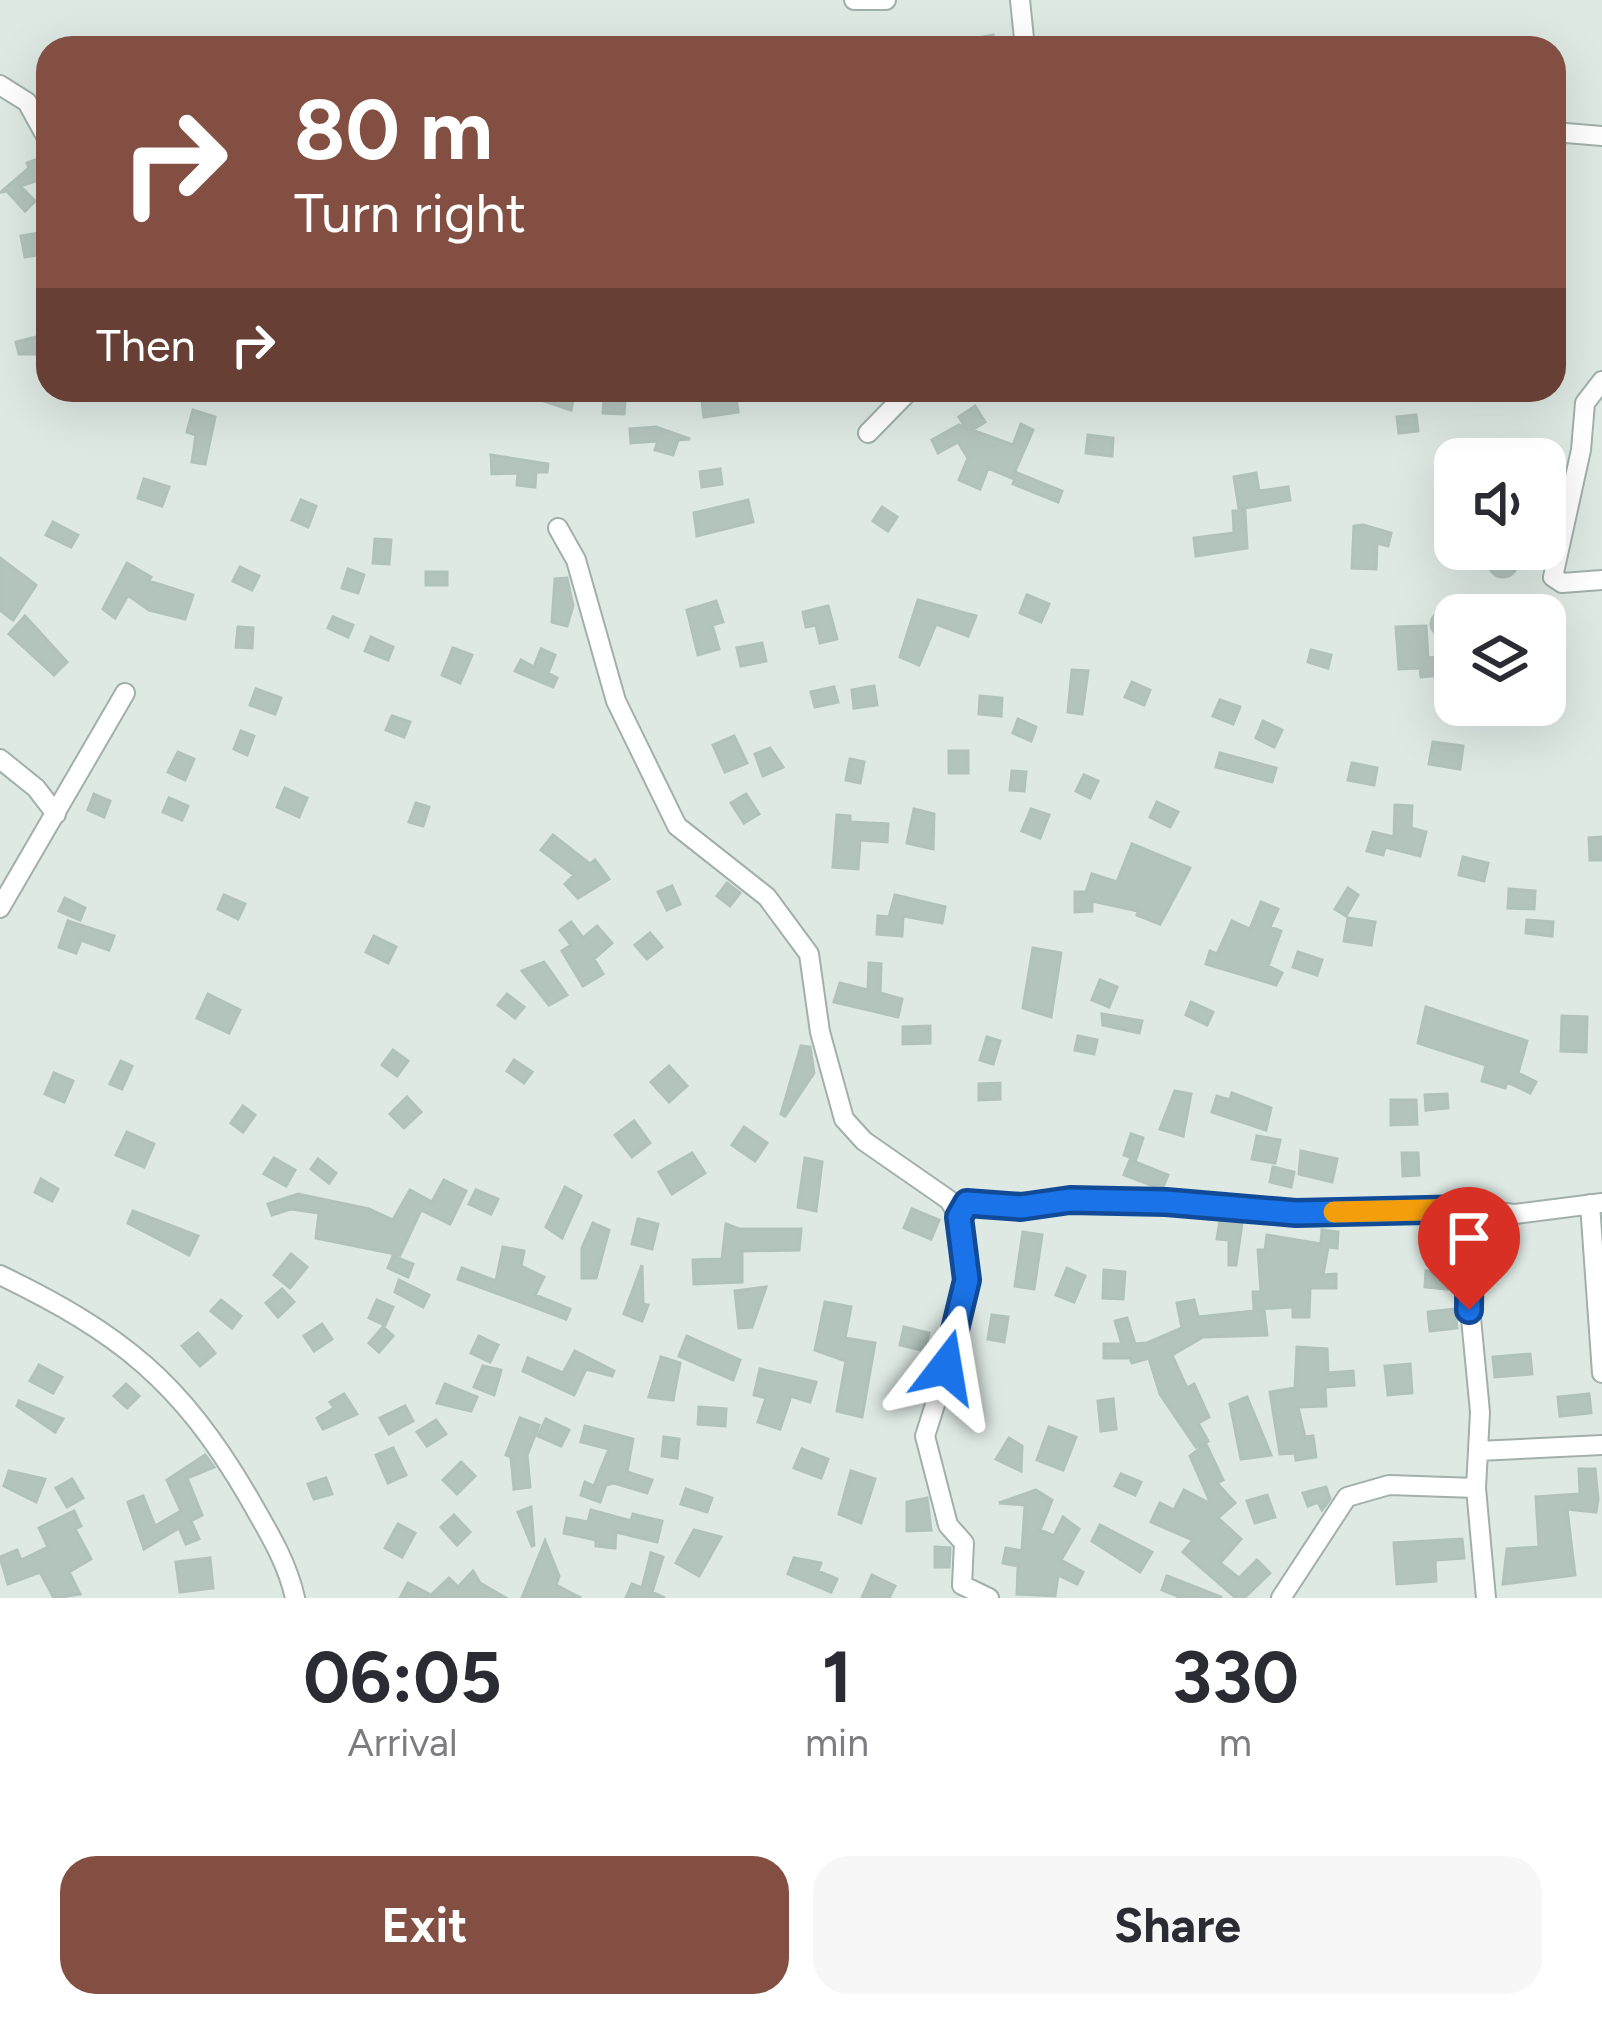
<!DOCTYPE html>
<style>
:root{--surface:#fff;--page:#f7f7f7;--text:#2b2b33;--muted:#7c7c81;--accent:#834f42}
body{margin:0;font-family:Figtree,sans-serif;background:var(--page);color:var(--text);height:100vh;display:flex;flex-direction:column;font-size:45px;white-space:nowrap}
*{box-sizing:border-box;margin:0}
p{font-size:39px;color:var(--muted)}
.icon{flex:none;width:66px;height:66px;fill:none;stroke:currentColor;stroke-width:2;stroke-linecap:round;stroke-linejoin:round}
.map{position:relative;height:1598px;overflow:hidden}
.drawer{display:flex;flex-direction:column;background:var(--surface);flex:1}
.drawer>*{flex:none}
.banner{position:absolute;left:36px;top:36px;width:1530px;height:366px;border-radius:36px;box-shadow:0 12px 48px #0002;background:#834f42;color:#fff;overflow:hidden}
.fabs{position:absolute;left:1434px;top:438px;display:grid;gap:24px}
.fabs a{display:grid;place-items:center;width:132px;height:132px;border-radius:24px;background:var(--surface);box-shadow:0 12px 48px #0002;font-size:60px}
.pin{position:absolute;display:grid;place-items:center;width:102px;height:102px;color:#fff;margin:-123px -51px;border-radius:50% 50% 50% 0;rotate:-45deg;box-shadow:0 0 12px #0007}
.pin .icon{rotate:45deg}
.me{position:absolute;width:132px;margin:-66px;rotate:14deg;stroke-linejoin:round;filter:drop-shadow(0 0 9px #0008)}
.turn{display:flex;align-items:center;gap:42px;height:252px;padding:0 60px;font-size:54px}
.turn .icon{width:156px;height:156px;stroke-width:2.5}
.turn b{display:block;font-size:84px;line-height:102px}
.then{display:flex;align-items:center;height:114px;padding:0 60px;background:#0003;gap:24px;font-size:45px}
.eta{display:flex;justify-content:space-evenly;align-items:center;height:204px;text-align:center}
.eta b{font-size:72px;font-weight:700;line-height:84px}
.primary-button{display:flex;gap:24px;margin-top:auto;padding:24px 60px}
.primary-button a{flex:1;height:138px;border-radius:36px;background:var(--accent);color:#fff;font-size:48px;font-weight:700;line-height:138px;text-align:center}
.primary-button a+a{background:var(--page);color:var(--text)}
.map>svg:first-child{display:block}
</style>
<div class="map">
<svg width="1602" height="1598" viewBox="0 0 1602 1598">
<rect width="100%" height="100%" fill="#dee9e4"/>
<path fill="#b3c4bd" stroke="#b0c2bb" stroke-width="3" d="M993,35L995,48H959L958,42Z
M48,155V177L20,186L35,201L25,211L7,191L1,192L29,168L27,163Z
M39,233L43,254L25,257L21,236Z
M48,334V354H19L16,342Z
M527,390H575L571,410L526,395Z
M736,397L738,412L704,417L702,401Z
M604,400L625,401L624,414L603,413Z
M975,406L985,422L972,430L1013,445L1021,424L1033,430L1012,478L988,468L980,489L959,480L968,458L958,442L938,453L932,440L959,425L966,428L959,417Z
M193,410L215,417L205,464L192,462L196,435L187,432Z
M1416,415L1418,431L1399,433L1397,417Z
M630,429L656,427L690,439L678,440L673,455L655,450L658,441L631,443Z
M1088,435L1113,438L1112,456L1086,453Z
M491,455L548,464L547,472H536L535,487L517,485L518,473L492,474Z
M720,469L722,484L702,487L700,472Z
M1017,473L1062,491L1058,502L1013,484Z
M1256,473L1259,491L1288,487L1290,500L1239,509L1234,477Z
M144,479L169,487L162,506L138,498Z
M301,500L316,506L308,527L292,520Z
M748,500L753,522L697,536L694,513Z
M882,507L897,517L888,531L873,521Z
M1233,511H1245L1247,548L1196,556L1194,538L1234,533Z
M53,522L78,535L71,547L46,535Z
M1363,525L1391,533L1388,546L1377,543L1376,569L1352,568L1354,526Z
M375,539L391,540L389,564L373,563Z
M1489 563a14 14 0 1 1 28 0a14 14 0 1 1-28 0Z
M0,558L36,585L13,620L0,610Z
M127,563L151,577L149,581L193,595L185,619L149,610L128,595L115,618L103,609Z
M240,567L259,576L252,590L233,581Z
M348,569L364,575L358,593L342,588Z
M426,572H447V585H426Z
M567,578L573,606L567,626L552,622L555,579Z
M1027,595L1049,604L1041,622L1020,613Z
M918,600L976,616L968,636L936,624L919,665L900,657Z
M716,601L723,622L712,625L719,649L698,655L687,610Z
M828,606L837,639L820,643L816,625L806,627L803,612Z
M1431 624a12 12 0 1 1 24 0a12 12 0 1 1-24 0Z
M25,616L67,662L54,675L9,634Z
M333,617L353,625L348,637L328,628Z
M1426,626L1428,658L1455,655V674L1421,677L1420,668L1399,669L1396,627Z
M238,627L253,628L252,648L236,647Z
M371,637L393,647L388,660L365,651Z
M762,643L766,661L741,666L737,648Z
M453,648L472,655L460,683L442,675Z
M541,649L555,655L548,673L557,678L553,687L515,671L521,660L534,667Z
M1311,650L1331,655L1328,668L1308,662Z
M1072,670L1088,671L1082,714L1068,712Z
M1132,682L1150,690L1144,705L1125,697Z
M874,686L877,705L854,708L852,690Z
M834,687L838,702L815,707L811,692Z
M256,689L281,698L275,714L250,705Z
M980,696L1002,698L1001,716L979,714Z
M1220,700L1240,707L1233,724L1213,716Z
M392,716L410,722L404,737L386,730Z
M1018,719L1036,727L1031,741L1013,733Z
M1263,721L1282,730L1274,747L1256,738Z
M241,731L254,736L247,755L234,749Z
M734,736L747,763L725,772L713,745Z
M1433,742L1463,746L1460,769L1429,764Z
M770,748L783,767L763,776L755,754Z
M949,751H968V773H949Z
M178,752L194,759L185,780L168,772Z
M1220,753L1276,768L1272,782L1216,767Z
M850,759L864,762L860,783L846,780Z
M1352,763L1377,768L1374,785L1348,780Z
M1012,771L1026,772L1024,791L1010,790Z
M1084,775L1098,781L1090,798L1076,791Z
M285,788L307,798L299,817L277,807Z
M94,794L110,801L104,817L88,810Z
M746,794L759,814L744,823L731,803Z
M169,798L188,806L182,820L163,812Z
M1157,802L1178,812L1170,827L1150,817Z
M416,803L429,807L423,826L409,822Z
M1395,805L1412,806L1411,828L1426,832L1420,856L1385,847L1383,855L1367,851L1373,832L1394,837Z
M914,809L934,814L933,849L907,843Z
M1031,809L1049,815L1040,838L1022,831Z
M837,815L850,816V822L888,824L887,842L860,840L858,869L833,867Z
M553,835L590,864L595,860L609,879L578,898L565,884L574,875L541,850Z
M1602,837V860H1590L1589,838Z
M1132,844L1190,868L1160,924L1137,915L1138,911L1092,901V911L1075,912V892H1086L1092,874L1117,882Z
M1463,857L1488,863L1484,881L1459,875Z
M727,883L740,893L730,906L717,896Z
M672,886L680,904L667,910L658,892Z
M1348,888L1358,895L1346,916L1335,909Z
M1509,889L1535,891L1534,909L1508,908Z
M224,895L245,904L238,919L218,909Z
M895,895L945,907L942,923L903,916L902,936L877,934L878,916L889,917Z
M65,898L85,908L80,920L59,911Z
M1261,902L1278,909L1270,927L1281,931L1268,966L1282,973L1276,985L1206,964L1210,951L1217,954L1232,921L1250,929Z
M1348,918L1375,922L1371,945L1344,941Z
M1527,920L1553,922L1552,936L1526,933Z
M68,921L114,936L109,950L81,940L76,953L59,947Z
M571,922L583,938L597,926L612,943L594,959L603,974L583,986L562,951L571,945L560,930Z
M650,933L662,947L647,959L635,945Z
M374,936L396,947L388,963L366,952Z
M1033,948L1061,953L1051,1017L1023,1008Z
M1298,952L1322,960L1317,975L1293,967Z
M544,962L567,995L549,1005L522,971Z
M869,963L881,964L880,993L902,999L898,1017L834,1002L840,983L868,990Z
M1100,980L1117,987L1109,1007L1092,1000Z
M208,994L240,1010L229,1033L197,1018Z
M507,994L524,1007L515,1018L498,1005Z
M1191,1002L1213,1012L1207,1025L1186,1015Z
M1426,1007L1527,1041L1518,1073L1536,1082L1530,1093L1507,1082L1505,1088L1482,1081L1486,1065L1418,1043Z
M1102,1014L1142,1021L1139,1033L1103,1025Z
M1562,1016L1587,1017L1586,1052L1561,1051Z
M930,1026V1043L903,1044V1027Z
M1078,1036L1097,1040L1094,1054L1075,1050Z
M987,1037L1000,1041L993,1064L980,1060Z
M801,1046L810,1047L814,1073L785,1116L781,1114Z
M393,1050L408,1061L397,1076L382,1065Z
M514,1060L532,1072L524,1083L507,1071Z
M121,1061L132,1066L122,1089L110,1084Z
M669,1066L687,1086L669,1102L651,1082Z
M54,1073L73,1081L64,1102L45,1094Z
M1000,1083V1099L979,1100V1084Z
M1175,1091L1191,1094L1183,1136L1160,1129Z
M1232,1093L1271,1108L1266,1130L1212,1112L1217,1096L1230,1100Z
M1447,1094L1448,1108L1426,1110L1425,1095Z
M407,1097L421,1112L404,1128L390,1114Z
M1391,1100H1416L1417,1124L1391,1125Z
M243,1106L255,1115L243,1132L231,1123Z
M634,1121L650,1143L632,1157L615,1135Z
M744,1127L767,1143L755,1161L732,1145Z
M127,1132L154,1144L144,1167L116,1155Z
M1131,1134L1143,1138L1136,1159L1124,1155Z
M1257,1136L1280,1140L1275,1163L1252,1159Z
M1301,1151L1337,1159L1332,1182L1299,1174Z
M692,1153L705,1173L672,1194L659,1172Z
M1402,1153H1418L1419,1175L1403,1176Z
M274,1158L295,1170L286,1186L264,1174Z
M805,1158L822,1162L816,1211L798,1207Z
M318,1159L336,1173L329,1183L311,1169Z
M1130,1160L1168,1175L1162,1189L1124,1175Z
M1273,1167L1294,1172L1291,1187L1270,1182Z
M41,1179L58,1189L52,1201L35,1192Z
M444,1180L466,1191L450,1224L421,1210L400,1255L316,1238L319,1213L291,1209L272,1215L268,1204L298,1194L369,1209L393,1220L410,1190L432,1202Z
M565,1187L581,1196L562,1238L546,1227Z
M476,1190L498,1199L491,1214L469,1204Z
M912,1209L939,1220L931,1239L904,1228Z
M133,1211L198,1236L189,1255L128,1223Z
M638,1219L658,1224L652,1249L632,1244Z
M1220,1220L1242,1223L1236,1265H1229V1240L1217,1239Z
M593,1223L609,1230L596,1278H582V1248Z
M726,1224L739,1229H801L799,1250L742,1251V1282L694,1284L693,1260L722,1259Z
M1322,1230L1338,1232L1337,1248L1328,1247L1323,1275L1336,1274V1288H1310L1309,1317H1293V1307L1254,1309L1253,1292H1261L1258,1250H1265L1267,1235L1321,1244Z
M1023,1232L1042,1235L1034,1289L1015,1286Z
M503,1247L524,1251L521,1266L544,1277L535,1295L570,1309L566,1319L458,1279L462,1268L496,1281Z
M291,1254L307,1267L290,1288L274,1275Z
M393,1256L413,1264L408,1277L388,1268Z
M642,1265L643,1304L648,1305L642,1321L624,1314Z
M1067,1268L1085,1276L1074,1302L1056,1295Z
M1104,1270L1125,1272L1123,1299L1103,1298Z
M1426,1271L1449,1273L1447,1289L1425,1287Z
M399,1280L429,1295L423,1307L395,1292Z
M766,1287L752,1327L739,1328L735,1291Z
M282,1289L294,1302L278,1317L266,1303Z
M221,1300L241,1316L232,1328L211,1311Z
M377,1300L393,1307L385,1325L369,1318Z
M1194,1300L1198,1317L1264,1310L1267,1335L1203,1337L1172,1355L1187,1388L1194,1384L1209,1417L1198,1423L1208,1441L1196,1447L1160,1394L1149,1358L1132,1363L1130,1358H1104V1344H1122L1115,1321L1127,1318L1135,1344L1147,1343L1182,1328L1177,1303Z
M825,1302L851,1307L845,1338L875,1343L862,1417L837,1411L846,1361L815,1350Z
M1455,1309L1457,1328L1430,1331L1428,1312Z
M992,1315L1008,1317L1004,1342L988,1339Z
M322,1324L332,1339L314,1351L304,1336Z
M383,1327L393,1336L379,1352L369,1343Z
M904,1327L929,1333L925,1351L900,1345Z
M198,1333L215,1353L200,1366L182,1346Z
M479,1336L498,1345L490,1362L471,1353Z
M687,1336L740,1360L733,1380L679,1356Z
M1297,1347L1327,1349L1328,1373L1353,1371L1354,1385L1325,1387L1326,1406L1298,1407L1305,1437L1313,1436L1316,1457L1296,1460L1295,1453L1280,1454L1270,1392L1295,1388Z
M575,1351L614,1371L612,1376L586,1369L574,1395L523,1371L528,1358L563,1373Z
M1530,1354L1532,1374L1495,1377L1493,1357Z
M661,1357L680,1363L673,1400L649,1397Z
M1410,1364L1412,1393L1388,1395L1385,1366Z
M39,1365L62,1377L53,1393L30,1381Z
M483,1366L501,1370L494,1395L474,1387Z
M760,1369L816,1382L810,1402L791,1396L780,1429L758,1422L766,1398L754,1395Z
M126,1384L139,1396L127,1408L114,1396Z
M445,1384L477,1397L471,1411L437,1403Z
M344,1394L357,1414L323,1429L317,1418L334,1408L330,1402Z
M1589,1394L1591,1413L1560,1416L1558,1397Z
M1247,1397L1271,1455L1241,1459L1230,1404Z
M1113,1399L1116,1429L1101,1431L1098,1401Z
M19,1401L63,1419L55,1432L17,1406Z
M405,1406L413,1421L389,1434L380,1418Z
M699,1407L726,1409L725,1426L698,1424Z
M520,1418L539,1425L527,1455L530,1487L514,1489L511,1457L506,1455Z
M546,1419L569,1430L561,1446L538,1436Z
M436,1420L446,1434L427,1446L417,1432Z
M585,1426L633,1439L627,1472L652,1480L647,1493L614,1483L606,1485L600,1502L581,1495L585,1482L594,1486L609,1449L581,1442Z
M1049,1427L1076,1437L1063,1470L1037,1460Z
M664,1437L679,1439L677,1458L662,1456Z
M1009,1438L1022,1446L1021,1471L996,1459Z
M1206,1444L1223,1480L1217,1483L1235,1503L1218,1518L1241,1539L1220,1563L1239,1578L1257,1560L1270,1573L1244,1598H1236L1183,1552L1193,1540L1151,1522L1160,1503L1174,1510L1184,1490L1211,1504L1190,1456Z
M393,1448L406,1475L388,1483L376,1455Z
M802,1449L828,1459L821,1478L794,1468Z
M205,1455L214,1467L187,1478L202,1515L191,1521L199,1539L186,1544L179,1528L144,1549L128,1502L143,1496L155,1526L181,1511L167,1480Z
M461,1462L475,1476L457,1494L443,1480Z
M1579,1469H1595L1598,1499L1596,1512L1567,1509L1575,1575L1503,1584L1507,1549L1539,1547L1536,1497L1580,1494Z
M9,1471L45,1479L36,1502L4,1486Z
M851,1471L875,1479L861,1523L839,1514Z
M1121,1474L1141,1482L1135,1495L1115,1486Z
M326,1478L332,1494L314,1499L308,1484Z
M72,1479L83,1498L67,1507L56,1488Z
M1326,1487L1330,1499L1322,1510L1318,1502L1308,1506L1303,1493Z
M686,1489L712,1498L707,1512L681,1504Z
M1036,1490L1052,1500L1040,1530L1054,1536L1063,1517L1079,1529L1061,1560L1083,1572L1077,1584L1058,1575L1055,1596L1017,1594L1018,1566L1003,1563L1006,1548L1022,1551L1025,1505L999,1503Z
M1267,1495L1275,1517L1255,1523L1247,1501Z
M927,1498L931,1530L907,1531V1502Z
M531,1507L534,1545L532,1546L518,1512Z
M591,1510L631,1521L633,1514L662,1521L657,1542L616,1532L615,1548L596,1546V1540L564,1533L567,1518L588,1522Z
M74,1511L81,1526L75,1529L91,1559L69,1572L80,1594L54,1598L40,1572L8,1584L0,1557L17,1550L21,1560L48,1547L39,1528Z
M454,1515L470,1532L457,1545L441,1527Z
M398,1524L415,1533L402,1557L385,1548Z
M1100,1525L1152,1552L1140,1572L1092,1541Z
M694,1530L721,1537L699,1576L676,1563Z
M1462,1539L1464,1558L1435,1560L1436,1581L1397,1584L1394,1543Z
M545,1541L559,1576L556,1585L581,1598H522Z
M935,1547L950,1548L949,1567H935Z
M651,1553L663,1557L652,1592L665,1598H626L632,1584L642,1588Z
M210,1558L213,1588L180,1592L176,1562Z
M794,1558L821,1563L818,1571L837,1579L831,1592L788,1574Z
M473,1571L480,1583L506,1598H400L408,1583L431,1595L449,1578L458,1587Z
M872,1575L895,1586L889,1598H862Z
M1167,1576L1221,1597V1598H1182L1162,1590Z"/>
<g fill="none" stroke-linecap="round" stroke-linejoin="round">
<defs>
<path id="minor" d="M854,0H886
M1020,0L1025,48
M0,85L27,102L48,140
M1554,132L1602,136
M1602,381L1585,403L1581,450L1553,577L1562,583L1602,580
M868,433L910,390
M558,528L576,560L616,701L677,826L767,897L809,954L820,1032L844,1119L864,1141L949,1200L959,1217
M0,759L36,788L56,814
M0,908L125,693
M1590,1204L1602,1373
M1470,1209L1466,1266L1480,1412L1476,1488L1486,1598
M0,1275C120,1333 181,1381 249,1498C267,1530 287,1561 295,1598
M1478,1451L1602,1445
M989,1598L962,1585L964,1543L948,1525L925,1436L958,1332L967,1280L959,1217L967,1203L1166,1202L1296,1213L1470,1209L1515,1214L1602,1203
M1281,1598L1347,1497L1389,1485L1476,1488"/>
</defs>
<use href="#minor" stroke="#a1b0ab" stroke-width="22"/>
<use href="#minor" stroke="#fff" stroke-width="18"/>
</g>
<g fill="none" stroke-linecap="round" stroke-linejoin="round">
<defs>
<path id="route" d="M946,1367L967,1280L959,1217L967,1203L1021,1207L1070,1200L1166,1202L1296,1213L1470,1209L1469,1310"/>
</defs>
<use href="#route" stroke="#114b97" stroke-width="30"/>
<use href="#route" stroke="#1a73e8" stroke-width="21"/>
<path stroke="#f59e0b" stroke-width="21" d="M1334,1212L1470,1209L1469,1227"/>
</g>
</svg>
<div class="fabs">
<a><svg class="icon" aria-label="sound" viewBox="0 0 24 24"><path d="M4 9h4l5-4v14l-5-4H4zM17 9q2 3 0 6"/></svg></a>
<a><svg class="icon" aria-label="layers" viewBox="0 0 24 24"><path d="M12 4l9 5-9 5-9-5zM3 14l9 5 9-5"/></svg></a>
</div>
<div class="pin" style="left:1469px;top:1310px;background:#d93025"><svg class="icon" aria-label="arrive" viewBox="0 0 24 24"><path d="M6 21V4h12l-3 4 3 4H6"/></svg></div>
<svg class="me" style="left:946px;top:1367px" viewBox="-20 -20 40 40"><path d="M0-17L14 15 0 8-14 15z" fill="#1a73e8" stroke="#fff" stroke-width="4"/></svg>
<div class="banner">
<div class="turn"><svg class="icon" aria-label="right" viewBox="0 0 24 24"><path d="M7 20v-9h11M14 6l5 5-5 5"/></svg><div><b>80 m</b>Turn right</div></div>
<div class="then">Then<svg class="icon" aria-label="right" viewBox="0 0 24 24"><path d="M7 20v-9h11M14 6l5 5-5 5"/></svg></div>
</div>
</div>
<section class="drawer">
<div class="eta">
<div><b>06:05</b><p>Arrival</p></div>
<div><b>1</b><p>min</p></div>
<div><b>330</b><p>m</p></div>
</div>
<div class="primary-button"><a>Exit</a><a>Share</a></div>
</section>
